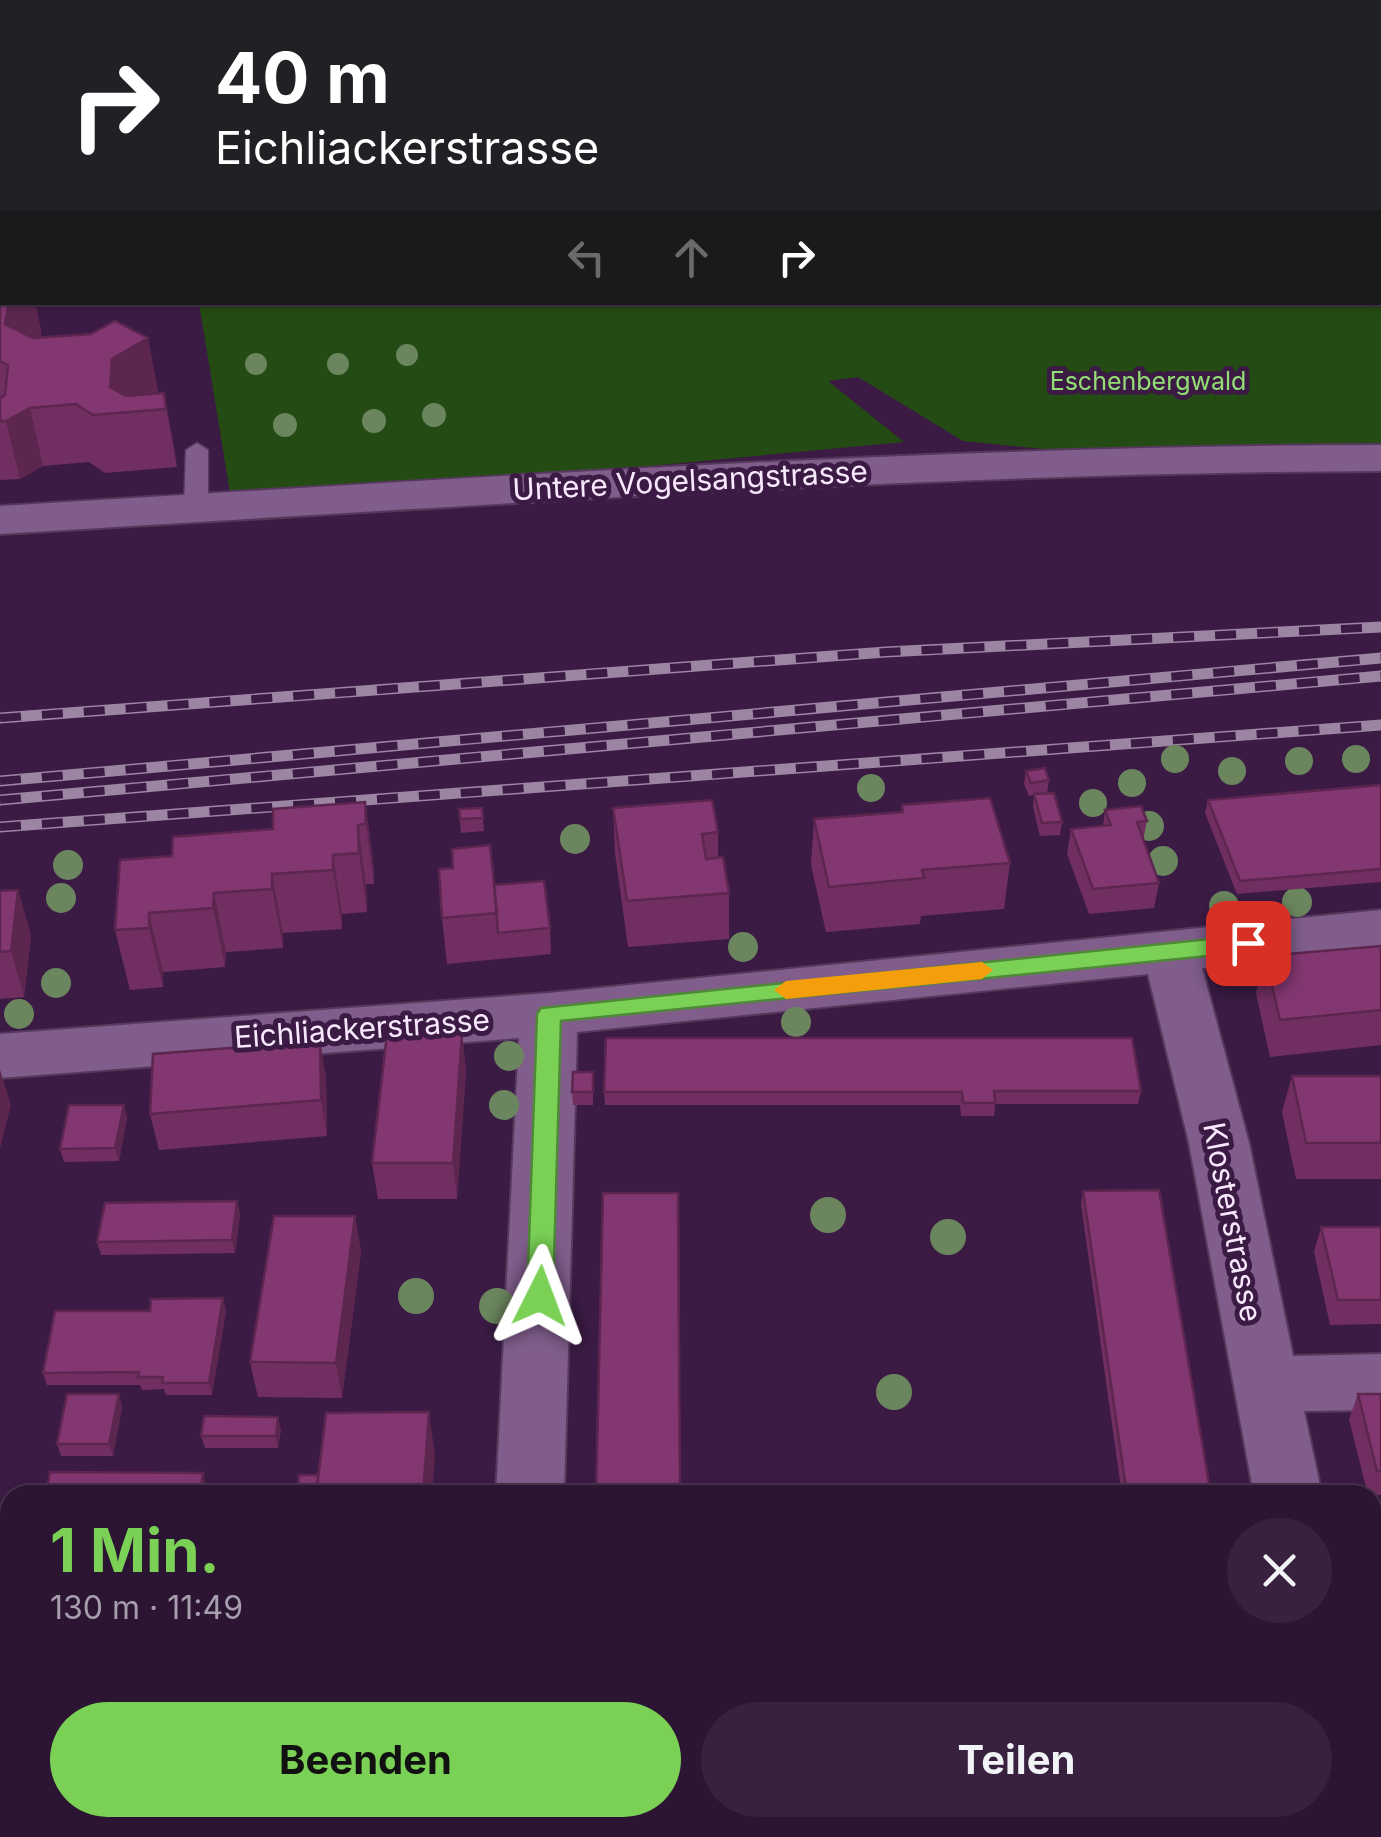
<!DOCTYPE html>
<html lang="de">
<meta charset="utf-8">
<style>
:root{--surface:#2c1433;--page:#38213f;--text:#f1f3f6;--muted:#a69eac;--line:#48334e;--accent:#7ad156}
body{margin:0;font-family:Inter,sans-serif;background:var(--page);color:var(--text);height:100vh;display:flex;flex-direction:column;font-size:38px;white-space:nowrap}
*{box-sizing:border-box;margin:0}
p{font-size:32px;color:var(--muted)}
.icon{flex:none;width:55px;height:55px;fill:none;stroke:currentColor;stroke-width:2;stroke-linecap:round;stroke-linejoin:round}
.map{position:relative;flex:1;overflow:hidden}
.drawer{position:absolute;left:0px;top:1485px;width:1382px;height:352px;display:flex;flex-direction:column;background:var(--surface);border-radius:30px 30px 0 0;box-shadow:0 2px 8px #0004,0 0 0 2px var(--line)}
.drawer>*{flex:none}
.guide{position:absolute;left:0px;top:0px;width:1382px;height:305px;box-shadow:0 2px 8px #0004,0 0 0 2px var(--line);background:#202124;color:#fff;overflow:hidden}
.pin{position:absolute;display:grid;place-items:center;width:85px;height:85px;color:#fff;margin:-42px;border-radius:20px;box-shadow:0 5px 15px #0006}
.me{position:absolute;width:110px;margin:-55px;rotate:3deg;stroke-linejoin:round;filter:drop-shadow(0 0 8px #0008)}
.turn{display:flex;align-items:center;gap:35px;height:210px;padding:0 50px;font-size:45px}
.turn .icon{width:130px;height:130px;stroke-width:2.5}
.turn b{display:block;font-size:70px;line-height:85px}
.lanes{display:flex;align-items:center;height:95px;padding:0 50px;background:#0003;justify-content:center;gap:50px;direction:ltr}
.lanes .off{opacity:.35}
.round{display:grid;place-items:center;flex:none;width:105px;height:105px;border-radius:52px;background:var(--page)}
.overview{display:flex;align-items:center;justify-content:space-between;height:170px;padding:0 50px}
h1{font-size:60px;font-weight:700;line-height:75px;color:var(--accent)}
.primary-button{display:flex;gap:20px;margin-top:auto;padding:20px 50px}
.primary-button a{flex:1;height:115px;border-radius:60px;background:var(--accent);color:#111;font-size:40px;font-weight:700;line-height:115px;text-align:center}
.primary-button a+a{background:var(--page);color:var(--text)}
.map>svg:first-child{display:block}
</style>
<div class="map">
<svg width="1381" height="1837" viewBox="0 0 1381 1837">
<rect width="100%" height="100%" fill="#3b1b44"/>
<path fill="#244b13" d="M138,0H1381V456L1143,459L963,441L858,377L828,381L904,442L232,505L199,303L1380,302V2Z"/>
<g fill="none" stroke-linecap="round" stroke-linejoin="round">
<path fill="#15488e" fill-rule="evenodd" d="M404,0H414L415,2H406Z"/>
<defs>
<path id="lane" d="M197,443L208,450V507L196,514L184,507L186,450Z"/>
<path id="street" d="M121,0H157L158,2H122Z
M0,85H2V107H0Z
M1381,910V950L1202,968L1249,1143L1293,1356L1381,1354V1410L1304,1411L1322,1495H1254L1189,1143L1148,974L577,1032L564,1495H496L519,1038L0,1078V1034L549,993Z
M1372,1799L1381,1803V1837H1318L1317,1828H1372Z
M478,1828H552V1837H476Z"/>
<path id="secondary" d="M1381,445V471C920,473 460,507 0,534V506C460,479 920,446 1381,445Z"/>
</defs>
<use href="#lane" stroke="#55395d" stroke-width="3"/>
<use href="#street" stroke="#55395d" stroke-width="4"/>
<use href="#secondary" stroke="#55395d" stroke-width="4"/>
<use href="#lane" fill="#805d8b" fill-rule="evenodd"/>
<use href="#street" fill="#805d8b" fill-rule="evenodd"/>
<use href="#secondary" fill="#805d8b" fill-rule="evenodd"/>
<defs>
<path id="rail" d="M0,718L886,652L1381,627
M0,781L1381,658
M0,800L1381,676
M0,827L1381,725"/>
</defs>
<use href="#rail" stroke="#9c84a3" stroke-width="11"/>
<use href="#rail" stroke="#3b1b44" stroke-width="8" stroke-dasharray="21" stroke-linecap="butt"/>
</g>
<g fill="#6b865e">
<circle cx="407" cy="355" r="11"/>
<circle cx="256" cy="364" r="11"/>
<circle cx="338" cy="364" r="11"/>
<circle cx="434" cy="415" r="12"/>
<circle cx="374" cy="421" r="12"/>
<circle cx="285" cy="425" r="12"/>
<circle cx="1175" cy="759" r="14"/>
<circle cx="1356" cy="759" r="14"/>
<circle cx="1299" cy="761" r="14"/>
<circle cx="1232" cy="771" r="14"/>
<circle cx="1132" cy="783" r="14"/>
<circle cx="871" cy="788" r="14"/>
<circle cx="1093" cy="803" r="14"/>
<circle cx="1149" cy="826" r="15"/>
<circle cx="575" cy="839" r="15"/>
<circle cx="1163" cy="861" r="15"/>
<circle cx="68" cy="865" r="15"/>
<circle cx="61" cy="898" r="15"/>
<circle cx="1297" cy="902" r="15"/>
<circle cx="1224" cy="906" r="15"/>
<circle cx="743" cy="947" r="15"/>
<circle cx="56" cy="983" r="15"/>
<circle cx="19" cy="1014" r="15"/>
<circle cx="796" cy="1022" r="15"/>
<circle cx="509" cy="1056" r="15"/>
<circle cx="504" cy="1105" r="15"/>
<circle cx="828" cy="1215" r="18"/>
<circle cx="948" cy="1237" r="18"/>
<circle cx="416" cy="1296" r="18"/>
<circle cx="497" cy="1306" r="18"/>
<circle cx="894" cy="1392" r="18"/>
</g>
<path fill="#712f61" d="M0,0H62V2H2V35Z
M68,0H107V2H68Z
M0,279L2,302H35L41,331V337L158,394L164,393L177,467L105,473L89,462L43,466L20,479L0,480Z
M1026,771L1049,780L1047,794L1062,822L1060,835L1040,836L1033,807L1034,795L1029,796L1024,784Z
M1381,785V882L1237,894L1205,813L1208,800Z
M365,802L373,861L374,884H366L367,912L342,914V929L283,933V948L226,952L225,967L163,972V987L130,990L115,930L172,856L273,829Z
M902,805L1010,863L1004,909L921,916L920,924L826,932L811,865L814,819L901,812Z
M482,808L484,831L461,833L459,809Z
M613,808L718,832V858L729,893V939L628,947L615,853Z
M1105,810L1147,821L1143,841L1159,883L1154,908L1089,914L1067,854L1071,829L1103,826Z
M494,885L550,928L551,954L447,964L442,918Z
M18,890L31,936L24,997L0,999V891Z
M1381,946V1045L1270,1057L1256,993L1265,956Z
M462,1034L466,1070L457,1199H378L372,1163Z
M593,1072V1105H573L572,1092Z
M1292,1076H1381V1179H1296L1282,1112Z
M326,1077L327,1136L159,1150L150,1114Z
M1141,1091L1138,1104H995L994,1116H961L960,1105H605L604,1092Z
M124,1105L127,1118L119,1161L64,1162L60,1149Z
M1083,1191L1211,1495H1122L1081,1204Z
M237,1201L240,1214L235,1253L101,1255L97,1242Z
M355,1216L361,1252L342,1398L258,1397L250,1362Z
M1321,1227H1381V1324L1330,1325L1314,1252Z
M223,1298L226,1311L212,1395H166L164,1389L142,1390L140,1385H47L43,1373L150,1311Z
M119,1394L122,1407L113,1456H61L57,1444Z
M1358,1394H1381V1495H1368L1349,1419Z
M281,1429L278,1448H205L201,1436Z"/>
<path fill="#5c264f" d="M9,302H35L41,331L40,344L5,324Z
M148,338L159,396L115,413L110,387L112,359Z
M164,393L175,451L177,467L166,409Z
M30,408L43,466L20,479L6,421Z
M365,802L373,861L374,884L366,824Z
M358,825L366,884L367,912L359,853Z
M333,855L342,914V929L333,870Z
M272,874L283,933V948L272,889Z
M18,890L31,936L24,997L11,951Z
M214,893L226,952L225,967L213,908Z
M149,913L163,972V987L149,928Z
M462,1034L466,1070L457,1199L453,1163Z
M320,1041L326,1077L327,1136L321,1100Z
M0,1070L11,1105L0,1149Z
M124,1105L127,1118L119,1161L115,1148Z
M237,1201L240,1214L235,1253L232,1240Z
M355,1216L361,1252L342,1398L336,1363Z
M223,1298L226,1311L212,1395L209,1383Z
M119,1394L122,1407L113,1456L109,1444Z
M429,1412L435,1456L432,1495H423Z
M278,1417L281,1429L278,1448L276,1436Z
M203,1473L206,1485L205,1495H200Z
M9,1675L10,1709L4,1742L0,1734V1724Z
M118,1828H130L128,1837H117Z
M402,1828H408L407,1837H401Z"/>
<path fill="#833771" stroke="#5c264f" stroke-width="2.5" d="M0,0H59V2H0Z
M2,278V302H9L5,324L33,338L91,334L115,321L148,338L112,359L110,387L126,396L164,393L166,409L93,415L76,404L30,408L6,421H0V398L5,395L8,365L0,361V279Z
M1045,768L1049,780L1031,783L1026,771Z
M1381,785V869L1240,881L1208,800Z
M1054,793L1062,822L1042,823L1034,794Z
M990,798L1010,863L922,870L924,878L829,887L814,819L903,812L902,805Z
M712,800L718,832L702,834L706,859L723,857L729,893L627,901L613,808Z
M365,802L366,824L358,825L359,853L333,855V870L272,874V889L214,893L213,908L149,913V928L115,930L120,860L172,856L173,837L273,829V809Z
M1141,806L1147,821L1137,822L1159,883L1093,889L1071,829L1111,825L1105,810Z
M482,808L483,818L460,819L459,809Z
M490,845L497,913L442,918L439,869L453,868L452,849Z
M544,881L550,928L498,933L494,885Z
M18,890L11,951L0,952V891Z
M1381,946V1010L1280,1020L1265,956Z
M387,1034H462L453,1163H372Z
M606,1038H1132L1141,1091H994L995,1103H963L962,1092H604Z
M320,1041L321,1100L150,1114L153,1054Z
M573,1072H593V1092H572Z
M1292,1076H1381V1143H1306Z
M69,1105H124L115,1148L60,1149Z
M1159,1190L1211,1495H1127L1083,1191Z
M603,1193H678L680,1495H596Z
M237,1201L232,1240L97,1242L105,1203Z
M274,1216H355L336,1363L250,1362Z
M1321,1227H1381V1300H1338Z
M223,1298L209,1383H162L163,1377H138L139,1372L43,1373L55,1311H150L151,1299Z
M67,1394H119L109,1444H57Z
M1358,1394H1381V1471H1377Z
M429,1412L423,1495H316L326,1413Z
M204,1416L278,1417L276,1436H201Z
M50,1472L203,1473L200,1495H22L24,1489L47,1488Z
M299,1475H318L316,1495H297Z
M10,1551V1675L0,1724V1596Z
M14,1828H118L117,1837H12Z
M296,1828H402L401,1837H295Z
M586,1828H1272L1274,1837H586Z"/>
<path fill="#7ad156" stroke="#4f8838" stroke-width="2.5" d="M1248,935L1260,943L1248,952L561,1021L553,1296L549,1304L540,1307L531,1304L527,1296L537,1014L541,1008Z"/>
<path fill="#f59e0b" d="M982,962L993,970L982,979L786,999L774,990L786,981Z"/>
<g text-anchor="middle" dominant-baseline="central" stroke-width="10" stroke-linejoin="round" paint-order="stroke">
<g font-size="25" fill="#92de74" stroke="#3b1b44">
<text x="1148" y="381">Eschenbergwald</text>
</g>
<g font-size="30" fill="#f8e8fd" stroke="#3b1b44">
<text transform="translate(690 480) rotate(-3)">Untere Vogelsangstrasse</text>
<text transform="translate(362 1028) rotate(-4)">Eichliackerstrasse</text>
<text transform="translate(1233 1222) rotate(79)">Klosterstrasse</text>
</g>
</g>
</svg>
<div class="pin" style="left:1248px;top:943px;background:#d93025"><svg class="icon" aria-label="arrive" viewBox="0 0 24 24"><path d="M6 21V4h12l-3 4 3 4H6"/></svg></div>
<svg class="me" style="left:540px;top:1296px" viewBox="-20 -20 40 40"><path d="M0-17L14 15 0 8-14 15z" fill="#7ad156" stroke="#fff" stroke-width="4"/></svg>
<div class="guide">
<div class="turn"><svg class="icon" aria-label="right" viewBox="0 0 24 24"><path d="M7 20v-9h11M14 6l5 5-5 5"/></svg><div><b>40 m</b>Eichliackerstrasse</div></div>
<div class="lanes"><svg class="icon off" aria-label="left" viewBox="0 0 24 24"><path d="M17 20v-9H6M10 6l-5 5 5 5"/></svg><svg class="icon off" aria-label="ahead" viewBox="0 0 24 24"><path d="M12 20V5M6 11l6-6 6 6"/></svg><svg class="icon" aria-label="right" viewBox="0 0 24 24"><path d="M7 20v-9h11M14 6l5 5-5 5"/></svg></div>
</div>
<section class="drawer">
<div class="overview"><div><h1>1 Min.</h1><p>130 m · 11:49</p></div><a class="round"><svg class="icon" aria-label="close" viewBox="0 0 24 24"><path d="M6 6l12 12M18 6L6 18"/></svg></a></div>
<div class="primary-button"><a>Beenden</a><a>Teilen</a></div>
</section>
</div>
